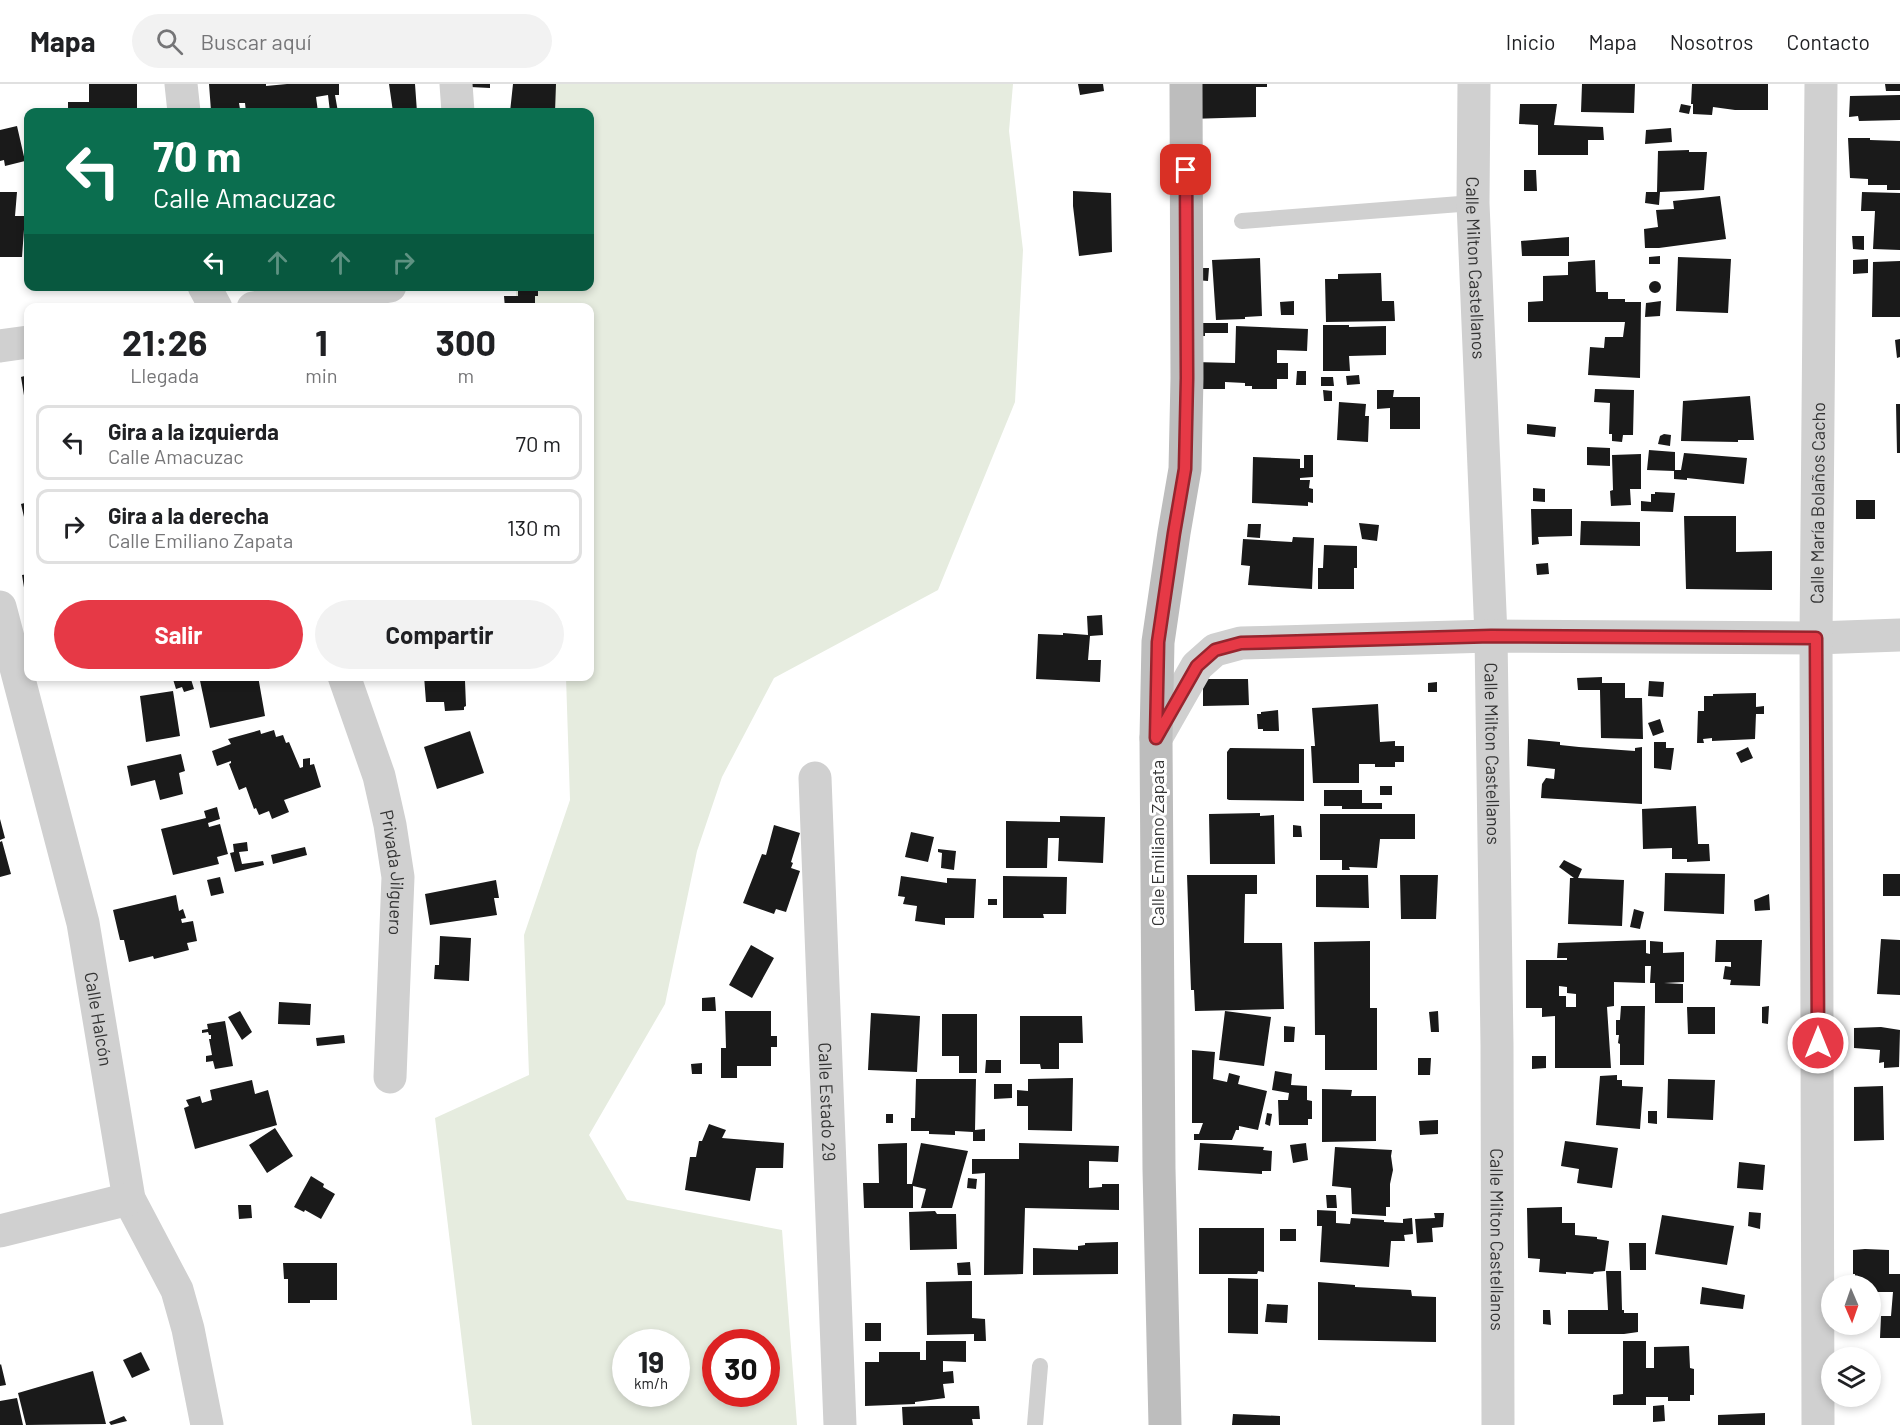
<!DOCTYPE html>
<html lang="es">
<meta charset="utf-8">
<style>
:root{--surface:#fff;--page:#f2f2f2;--text:#202124;--muted:#757577;--line:#e0e0e0;--accent:#e63946}
body{margin:0;font-family:Barlow,sans-serif;background:var(--page);color:var(--text);height:100vh;display:flex;flex-direction:column;font-size:22px;white-space:nowrap}
*{box-sizing:border-box;margin:0}
p{font-size:20px;color:var(--muted)}
.icon{flex:none;width:33px;height:33px;fill:none;stroke:currentColor;stroke-width:2;stroke-linecap:round;stroke-linejoin:round}
.map{position:relative;flex:1;overflow:hidden}
.drawer{position:absolute;left:24px;top:219px;width:570px;height:378px;display:flex;flex-direction:column;background:var(--surface);border-radius:12px;box-shadow:0 3px 9px #0003}
.drawer>*{flex:none}
.top-card{position:absolute;left:24px;top:24px;width:570px;height:183px;border-radius:12px;box-shadow:0 3px 9px #0003;background:#0b6e4f;color:#fff;overflow:hidden}
.needle{width:39px;rotate:178deg}
.controls{position:absolute;left:1821px;top:1191px;display:grid;gap:12px}
.controls a{display:grid;place-items:center;width:60px;height:60px;border-radius:50%;background:var(--surface);box-shadow:0 3px 9px #0003;font-size:30px}
.speed{position:absolute;left:612px;top:1245px;display:flex;gap:12px;font-size:30px;font-weight:700;text-align:center}
.speed>*{display:grid;place-content:center;width:78px;height:78px;border-radius:50%;background:var(--surface);box-shadow:0 3px 9px #0003;line-height:1}
.speed small{font-size:15px;font-weight:400}
.speed .limit{border:9px solid #d22;background:#fff;color:#111}
.pin{position:absolute;display:grid;place-items:center;width:51px;height:51px;color:#fff;margin:-26px;border-radius:12px;box-shadow:0 3px 9px #0006}
.me{position:absolute;width:66px;margin:-33px;rotate:0deg;stroke-linejoin:round;filter:drop-shadow(0 0 4px #0008)}
.turn{display:flex;align-items:center;gap:21px;height:126px;padding:0 30px;font-size:27px}
.turn .icon{width:78px;height:78px;stroke-width:2.5}
.turn b{display:block;font-size:42px;line-height:51px}
.lanes{display:flex;align-items:center;height:57px;padding:0 30px;background:#0003;justify-content:center;gap:30px;direction:ltr}
.lanes .off{opacity:.35}
.eta{display:flex;justify-content:space-evenly;align-items:center;height:102px;text-align:center}
.eta b{font-size:36px;font-weight:700;line-height:42px}
.button{display:flex;gap:12px;margin-top:auto;padding:12px 30px}
.button a{flex:1;height:69px;border-radius:36px;background:var(--accent);color:#fff;font-size:24px;font-weight:700;line-height:69px;text-align:center}
.button a+a{background:var(--page);color:var(--text)}
ul{padding:0;list-style:none}
li{display:flex;align-items:center;gap:18px;height:75px;margin:0 12px 9px;padding:0 18px;border:3px solid var(--line);border-radius:12px}
li div{flex:1}
li b{display:block;font-size:22px}
li em{font-style:normal}
header{display:flex;align-items:center;gap:36px;box-sizing:border-box;height:84px;padding:0 30px;background:var(--surface);border-bottom:2px solid var(--line)}
header strong{font-size:28px}
nav{display:flex;gap:33px;margin-inline-start:auto;font-size:21px}
.search{width:420px;height:54px;background:var(--page);display:flex;align-items:center;gap:15px;box-sizing:border-box;padding:0 21px;border-radius:33px;color:var(--muted);font-size:22px}
.map>svg:first-child{display:block}
</style>
<header>
<strong>Mapa</strong>
<div class="search"><svg class="icon" aria-label="search" viewBox="0 0 24 24"><circle cx="10" cy="10" r="6"/><path d="M15 15l6 6"/></svg>Buscar aquí</div>
<nav><a>Inicio</a><a>Mapa</a><a>Nosotros</a><a>Contacto</a></nav>
</header>
<div class="map">
<svg width="1900" height="1341" viewBox="0 0 1900 1341">
<rect width="100%" height="100%" fill="#fff"/>
<path fill="#e6ecdf" fill-rule="evenodd" d="M547,0H1013L1009,47L1023,166L1015,318L938,506L774,594L722,693L697,767L665,920L589,1051L627,1116L782,1146L797,1341H472L435,1034L529,991L524,851L570,716L566,593L590,592V224L516,223V203L590,202V28H534ZM626,1258H676V1310H626ZM716,1258H766V1310H716Z"/>
<path fill="#1a1a1a" fill-rule="evenodd" d="M89,0H137V28H68V18H89Z
M209,0H266V2L287,0H339V11H335L338,28H330L328,11L316,13L318,28H246L245,19H239L240,25L211,27Z
M389,0H415L417,28H393Z
M470,0H490V4L470,3Z
M513,0H556L555,28H510Z
M1078,0H1103L1104,7L1080,11Z
M1190,0H1267V3H1256V33L1189,35Z
M1582,0H1635L1634,29L1581,28Z
M1692,0H1768V26H1735L1713,23L1712,31L1693,30V20H1691Z
M1885,0H1900V7H1886Z
M1900,11V36L1859,37L1858,32L1849,33L1850,12Z
M1520,20H1557L1554,41L1603,43L1604,56H1588V71H1538V41L1519,40Z
M1681,20L1691,22L1689,30L1679,28Z
M17,42L25,77L5,82L4,76L0,77V46Z
M1671,44L1672,58L1645,60L1646,46Z
M1848,54H1870V56L1900,57V106H1887V101H1868V95L1850,94Z
M1689,66V68H1707L1704,106L1660,108L1659,121L1645,119L1646,108H1657L1658,67Z
M1524,86H1536L1537,107H1524Z
M1073,107L1111,109L1112,168L1079,172L1073,122Z
M0,108H17L15,132H25L22,173H0Z
M1862,108L1900,109V166L1873,165L1875,127H1861Z
M1720,112L1726,155L1659,164H1645L1644,145L1658,143L1656,126L1674,125L1673,117Z
M1852,152H1864V166L1853,165Z
M1569,153V172H1522L1521,157Z
M1660,172V180H1649V173Z
M1678,173L1731,175L1728,229L1676,227Z
M1260,174L1262,232L1245,233V235L1216,236L1212,176Z
M1868,175V189L1853,190V176Z
M1595,176L1596,208H1608V215H1625V218H1641L1640,294L1588,291L1590,263L1604,264L1605,253H1623L1625,238H1528V218L1543,217V192L1568,191V178Z
M1900,177V233H1872L1873,178Z
M1197,184H1209L1208,197L1196,196Z
M1381,189L1382,217H1394L1395,237L1326,238L1325,195H1338V190Z
M1649 203a6 6 0 1 1 12 0a6 6 0 1 1-12 0Z
M518,202H538V212H535V224H505L504,212H518Z
M1294,217V231H1281L1280,218Z
M1661,217L1660,232L1645,233L1646,219Z
M1194,239H1228V249H1205V252H1194Z
M1323,241H1349V243L1386,242V271L1349,272L1350,287H1323Z
M1236,242L1308,245L1307,267L1277,266V279H1288V295H1277V305H1252V302H1245V299L1225,298V305H1195L1194,278L1235,279Z
M1900,255V273L1897,274L1895,256Z
M1297,287H1306V301H1296Z
M28,291V329L27,330L21,293Z
M1359,291L1360,300L1347,301L1346,292Z
M1321,293H1333L1334,302H1321Z
M1595,305L1634,306L1633,351H1623L1622,358L1612,357V350H1609L1610,319L1594,318Z
M1323,306L1332,307V317H1324Z
M1377,306H1394L1393,313H1420V345H1390V324L1377,325Z
M1750,312L1754,356H1738V358L1681,357L1683,317Z
M1339,318L1366,320L1365,332H1369L1368,358L1337,356Z
M1896,320H1900V369H1897Z
M1527,340L1556,343L1555,353L1527,350Z
M1664,350L1671,351L1670,362L1658,360L1660,352Z
M1587,363L1610,364V382L1587,381Z
M1649,366L1675,368V386H1681L1684,369L1747,374L1744,400L1687,394V396L1674,395V387L1647,386Z
M1641,370V405H1630L1631,421L1611,422L1610,407L1613,406L1612,371Z
M1304,371H1313V393L1300,394V396H1310L1309,404L1313,405V419L1308,418V422L1252,419L1253,373L1300,375V384H1304Z
M1533,404L1545,405V418L1533,417Z
M1655,408L1675,409L1673,428L1641,427V417L1651,418V410H1655Z
M1856,416H1875V435H1856Z
M28,418V432L24,433L21,420Z
M1531,425H1572V452L1538,453L1539,460L1532,461Z
M1684,432H1736V468L1772,467V506L1686,505Z
M1581,437L1640,438V462L1580,461Z
M1359,439L1379,441L1377,457L1362,455Z
M1248,440H1261L1260,454L1247,453Z
M1293,453L1314,454L1312,505L1248,501L1250,482L1241,481L1243,455L1292,458Z
M1324,461L1357,462V484H1354V505H1318V484H1323Z
M1548,479L1549,490L1537,491L1536,480Z
M28,490V522H27L22,491Z
M1102,531L1103,551L1090,552L1088,576H1101L1100,598L1036,595L1038,550L1063,551V549L1088,551L1087,532Z
M172,592H190L194,605L184,608L182,603L176,605Z
M199,592H258L265,632L210,644Z
M424,592H448V597H465L466,622L464,623V626L445,627L444,618H426Z
M1602,593V599H1625V614H1642L1643,655L1601,654L1600,606H1578L1577,594Z
M1203,595H1248L1249,621L1203,622Z
M1649,597L1664,598L1663,613L1648,612Z
M1437,598V608H1428V599Z
M173,607L180,652L146,658L140,612Z
M1756,609V623L1764,622V630H1756L1755,655L1712,657V654L1703,655L1704,659H1697L1698,627H1704V612H1713V610Z
M1378,620L1380,658L1395,657V662H1404V678H1395V683H1375V680H1359V699H1313L1311,662H1315L1312,624Z
M1278,626L1279,647H1263V645H1258L1257,630H1261V628Z
M1660,635L1664,648L1653,652L1648,639Z
M260,646L261,650L274,646L276,653L283,651L286,659L289,658L300,684L303,683V675L310,674V681L314,680L321,703L284,716L289,728L272,735L269,727L259,731L256,724L254,725L246,703L239,706L229,680L231,679V677L217,682L212,667L231,660L228,655Z
M470,647L484,689L437,705L424,663Z
M1528,655L1560,658V661L1579,663L1635,667V664L1642,663V720L1541,714L1542,700L1546,694L1554,695L1555,685L1527,682Z
M1654,658H1666V664H1674L1671,686L1654,684Z
M1748,663L1753,674L1741,679L1736,669Z
M1230,664L1304,665V717L1229,716L1227,715V668Z
M181,670L185,687L179,689L183,710L160,716L155,696L131,702L127,682Z
M1380,702H1392V711H1380Z
M1324,706H1362V719H1382V725H1342V722H1324Z
M1696,722L1698,760H1709L1710,777L1687,778V775H1672V764L1643,765L1642,725Z
M217,723L220,735L208,739L209,743L220,740L228,770L217,773L219,780L173,791L161,745L206,734L204,727Z
M1260,729V732L1274,731L1275,780H1210L1209,730Z
M1320,730H1415V755H1380L1377,784L1349,783L1350,786H1342V776H1320Z
M1060,732L1105,733L1103,779L1058,777L1059,754H1048L1047,784H1006V737L1060,738Z
M0,735L5,754L0,756Z
M774,741L800,749L791,778L793,779L791,784L800,787L786,828L776,825L774,830L743,819L762,770L766,771Z
M1293,741L1301,742L1302,753H1293Z
M911,748L934,753L928,778L905,773Z
M2,757L11,790L0,793V758Z
M247,758L248,767L239,768L242,780L263,777L264,781L235,788L230,769L234,768L233,760Z
M305,763L307,771L273,780L271,771Z
M938,765L956,767L954,786L941,784L942,769L938,768Z
M1564,776L1582,785L1578,794L1624,796L1622,842L1568,840L1570,794H1574L1559,783Z
M1665,789L1725,790L1724,830L1664,827Z
M1883,790H1900V812H1883Z
M1187,791H1257V810H1245L1244,859H1282L1284,925L1195,927L1194,906H1191Z
M1316,791H1368L1369,824L1316,823Z
M1400,791H1438L1436,835H1401Z
M901,792L947,799V794L976,795L974,834H945V841L915,837L917,822L903,820L905,813L898,812Z
M1003,792L1067,793L1066,830H1043L1044,834H1003Z
M220,793L224,809L211,812L207,796Z
M496,796L499,814H494L497,831L430,841L425,810Z
M1769,810L1770,826L1755,827L1754,816Z
M176,811L179,827L183,825L186,834L181,835L182,839L193,837L197,857L187,859L189,866L154,875L153,872L129,878L124,856H120L113,826Z
M988,815H997V821H988Z
M1634,825L1644,828L1640,845L1630,843Z
M440,852L471,854L469,897L434,895L435,881H439Z
M1881,855L1900,856V911L1877,910Z
M1646,856V869L1650,870V857L1663,858V869L1684,868V898L1664,899L1683,900V919H1655V899H1650L1651,882H1645V899L1614,898V922L1607,923L1611,984H1555V932L1542,933V924H1526V876H1567V874H1557L1558,859ZM1559,902L1567,903V909L1576,910V923H1566V912H1559Z
M1716,856H1762L1760,902L1730,901L1731,896L1723,895L1725,882L1731,883V878H1715Z
M1370,857V924H1377V986H1325V951H1315L1314,858Z
M751,861L774,874L752,914L729,901Z
M715,913L716,927H702V914Z
M279,918L311,920L310,941L278,940Z
M1621,922H1645L1644,981H1620V960L1618,959L1619,951H1616V936H1620Z
M1769,922L1768,940L1762,939V923Z
M1687,923H1715V950H1688Z
M240,927L252,948L242,956L228,933Z
M725,927H771V952H777V963H771V982H737V994H721V964H726Z
M1225,927L1271,933L1264,982L1219,976Z
M1438,927L1439,948H1431L1429,928Z
M871,929L920,932L917,988L868,986Z
M942,930H977V989H959V972H942Z
M1020,932H1082L1083,959H1059V985H1041L1040,980H1020Z
M225,937L233,982L215,985L213,977L206,978V972L212,971L209,955H211V951H209L208,948L202,949V946L208,945L207,940Z
M1284,942L1295,943L1294,958H1284Z
M1881,943L1900,946L1899,983L1884,984V978L1879,979L1880,966L1854,964V944Z
M344,951L345,959L317,962L316,954Z
M1192,966L1215,968L1213,995L1227,998L1229,989L1240,992L1238,1000L1267,1007L1258,1046L1239,1042V1046H1236L1232,1056H1194V1050H1199L1203,1039H1192Z
M1532,972H1546V984L1532,985Z
M1418,974H1431L1430,991H1418Z
M986,976H1001V989H985Z
M702,979V990H692L691,980Z
M1275,987L1292,990L1291,1001L1307,1002V1016L1312,1017V1035H1308V1041H1279L1278,1016H1288L1289,1009L1272,1006Z
M1617,991V996H1622V1002L1643,1003L1640,1045L1596,1041L1600,992Z
M1073,994L1072,1047L1028,1046V1022H1017V1006L1028,1007V995Z
M916,995H976L975,1046L985,1045V1057H973V1048L955,1047V1051L929,1050V1047H911V1034H915Z
M1668,995L1715,996L1713,1036L1667,1034Z
M252,996L255,1010L268,1006L277,1041L195,1065L184,1024L189,1022L186,1016L200,1012L202,1019L212,1016L210,1006Z
M994,1000H1012V1014L994,1015Z
M1883,1002L1884,1056L1854,1057V1003Z
M1322,1005L1352,1006L1351,1012H1376V1057L1322,1058Z
M1648,1027H1657V1040L1648,1039Z
M1267,1029L1272,1030L1270,1042L1265,1040Z
M886,1030H893V1039H886Z
M1438,1036V1050L1420,1051L1419,1037Z
M709,1040L726,1046L722,1054L784,1059L783,1084H756L750,1117L685,1106L690,1073H696L699,1057H702Z
M275,1044L293,1072L267,1089L249,1061Z
M1565,1057L1618,1064L1612,1104L1577,1099L1579,1085L1561,1082Z
M907,1059V1100H912L921,1059L968,1067L952,1124H921L926,1105L913,1102V1124H864L863,1099H879L878,1060Z
M1019,1059L1119,1062L1118,1078L1089,1077V1104L1102,1103V1100H1119V1126L1025,1124L1023,1190L984,1191L985,1089L972,1090V1075H1019Z
M1200,1059L1264,1063L1263,1066L1272,1067L1271,1087H1262V1090L1198,1086Z
M1306,1059L1308,1076L1293,1079L1290,1061Z
M1335,1063L1392,1066L1391,1072L1393,1086L1390,1100V1123H1386V1132L1352,1130L1351,1104L1332,1102Z
M1739,1078L1765,1081L1763,1106L1737,1104Z
M311,1092L324,1100L323,1103L335,1110L321,1135L305,1126L304,1128L294,1123Z
M968,1094L977,1095L976,1105L967,1104Z
M1326,1111H1336L1337,1124H1327Z
M238,1121H251L252,1134L239,1135Z
M1562,1123V1139H1575V1151L1597,1153V1155L1609,1157L1605,1187L1594,1188L1593,1190L1566,1188V1190L1539,1188L1540,1175L1528,1174L1527,1124Z
M1317,1126L1336,1127V1139L1350,1140L1351,1134L1384,1136V1138L1403,1139V1135L1412,1134L1413,1150L1404,1151L1405,1157H1391L1389,1183L1320,1178L1322,1142H1317Z
M935,1127L937,1130H956L957,1165L910,1166L909,1128Z
M1749,1128L1761,1129L1760,1145L1748,1142Z
M1434,1129H1444L1443,1143L1432,1144L1433,1158L1417,1159L1415,1135L1435,1134Z
M1662,1131L1734,1142L1727,1181L1655,1170Z
M1199,1144H1264V1188L1258,1187L1257,1190H1199Z
M1280,1145H1296V1157H1280Z
M1118,1158V1190L1033,1191V1164L1078,1166V1162L1085,1161V1159Z
M1629,1159H1646V1186H1630Z
M1865,1165L1889,1166V1190H1900V1254H1880L1881,1232H1891L1893,1208H1870V1202H1855V1190H1853V1166Z
M970,1178L971,1191H958L957,1179Z
M283,1179H337V1216H310V1219H288V1195H284Z
M1606,1187H1621L1622,1226H1624V1229H1638V1248L1624,1250H1568V1226H1608Z
M1228,1194L1258,1195V1250L1228,1249Z
M972,1197V1234L985,1235L986,1257H974V1250L927,1251L926,1198Z
M1318,1198L1355,1201V1203L1411,1206L1412,1212L1436,1213V1258L1318,1256Z
M1702,1203L1745,1211L1743,1225L1700,1220Z
M1267,1220L1288,1221L1287,1239L1265,1238Z
M1543,1226H1550L1551,1241L1543,1240Z
M865,1239H881V1257H865Z
M926,1257H966V1278L943,1277V1288L953,1287L954,1299L943,1300L945,1314L915,1318V1320L865,1322V1278H879V1268H920V1276H926Z
M1623,1257H1646V1284H1654V1263L1689,1262L1690,1284L1694,1285V1311H1690V1317H1668V1313H1646V1321H1613V1311L1623,1310Z
M141,1268L150,1286L132,1294L123,1276Z
M1,1280L6,1301L0,1302V1281Z
M93,1287L106,1340L26,1341L18,1309Z
M17,1314L23,1341H0V1317Z
M1664,1321L1665,1337L1653,1338V1322Z
M931,1322H979L980,1335H972L973,1341H903L902,1323Z
M1765,1329V1341H1718V1331Z
M1233,1330L1280,1332V1341H1232Z
M124,1332L127,1337L111,1341L109,1338Z"/>
<g fill="none" stroke-linecap="round" stroke-linejoin="round">
<path stroke="#d0d0d0" stroke-width="16" d="M1242,137L1473,119
M1035,1341L1040,1282"/>
<g stroke="#d0d0d0" stroke-width="33">
<path d="M181,0L184,28"/>
<path d="M456,0L458,28"/>
<path id="s1" d="M1474,0L1473,119L1491,552L1497,961L1498,1341"/>
<path d="M204,202L216,224"/>
<path d="M253,224L390,202"/>
<path d="M0,262L28,258"/>
<path id="s2" d="M0,523L83,839L129,1115L177,1206L188,1245L207,1341"/>
<path id="s3" d="M344,592L379,692L390,741L398,793L390,993"/>
<path d="M1156,654L1197,582L1215,566L1241,559L1491,552L1816,554L1900,551"/>
<path id="s4" d="M815,694L840,1341"/>
<path d="M0,1147L129,1115"/>
<path id="s5" d="M1818,1341L1816,554L1821,0"/>
</g>
<path stroke="#bdbdbd" stroke-width="33" d="M1165,1341L1159,1085L1156,654L1158,558L1174,449L1185,385L1187,294L1186,0"/>
</g>
<g fill="none" stroke-linecap="round" stroke-linejoin="round">
<defs>
<path id="route" d="M1186,86L1187,294L1185,385L1174,449L1158,558L1156,654L1197,582L1215,566L1241,559L1491,552L1816,554L1818,959"/>
</defs>
<use href="#route" stroke="#96252e" stroke-width="15"/>
<use href="#route" stroke="#e63946" stroke-width="10"/>
</g>
<g text-anchor="middle" dominant-baseline="central" stroke-width="6" stroke-linejoin="round" paint-order="stroke">
<g font-size="18" fill="#333" stroke="#fff">
<text stroke="none"><textPath href="#s1" startOffset="184">Calle Milton Castellanos</textPath></text>
<text stroke="none"><textPath href="#s5" startOffset="922">Calle María Bolaños Cacho</textPath></text>
<text stroke="none"><textPath href="#s1" startOffset="670">Calle Milton Castellanos</textPath></text>
<text transform="translate(1157 759) rotate(-90)">Calle Emiliano Zapata</text>
<text stroke="none"><textPath href="#s3" startOffset="204">Privada Jilguero</textPath></text>
<text stroke="none"><textPath href="#s2" startOffset="424">Calle Halcón</textPath></text>
<text stroke="none"><textPath href="#s4" startOffset="324">Calle Estado 29</textPath></text>
<text stroke="none"><textPath href="#s1" startOffset="1156">Calle Milton Castellanos</textPath></text>
</g>
</g>
</svg>
<div class="controls">
<a><svg class="needle" viewBox="-14 -14 28 28"><path d="M0-13l5 13h-10z" fill="#e53935"/><path d="M0 13l5-13h-10z" fill="#757577"/></svg></a>
<a><svg class="icon" aria-label="layers" viewBox="0 0 24 24"><path d="M12 4l9 5-9 5-9-5zM3 14l9 5 9-5"/></svg></a>
</div>
<div class="speed"><div>19<small>km/h</small></div><div class="limit">30</div></div>
<div class="pin" style="left:1186px;top:86px;background:#d93025"><svg class="icon" aria-label="arrive" viewBox="0 0 24 24"><path d="M6 21V4h12l-3 4 3 4H6"/></svg></div>
<svg class="me" style="left:1818px;top:959px" viewBox="-20 -20 40 40"><circle r="17" fill="#e63946" stroke="#fff" stroke-width="3"/><path d="M0-11L8 9 0 5-8 9z" fill="#fff"/></svg>
<div class="top-card">
<div class="turn"><svg class="icon" aria-label="left" viewBox="0 0 24 24"><path d="M17 20v-9H6M10 6l-5 5 5 5"/></svg><div><b>70 m</b>Calle Amacuzac</div></div>
<div class="lanes"><svg class="icon" aria-label="left" viewBox="0 0 24 24"><path d="M17 20v-9H6M10 6l-5 5 5 5"/></svg><svg class="icon off" aria-label="ahead" viewBox="0 0 24 24"><path d="M12 20V5M6 11l6-6 6 6"/></svg><svg class="icon off" aria-label="ahead" viewBox="0 0 24 24"><path d="M12 20V5M6 11l6-6 6 6"/></svg><svg class="icon off" aria-label="right" viewBox="0 0 24 24"><path d="M7 20v-9h11M14 6l5 5-5 5"/></svg></div>
</div>
<section class="drawer">
<div class="eta">
<div><b>21:26</b><p>Llegada</p></div>
<div><b>1</b><p>min</p></div>
<div><b>300</b><p>m</p></div>
</div>
<ul>
<li><svg class="icon" aria-label="left" viewBox="0 0 24 24"><path d="M17 20v-9H6M10 6l-5 5 5 5"/></svg><div><b>Gira a la izquierda</b><p>Calle Amacuzac</p></div><em>70 m</em></li>
<li><svg class="icon" aria-label="right" viewBox="0 0 24 24"><path d="M7 20v-9h11M14 6l5 5-5 5"/></svg><div><b>Gira a la derecha</b><p>Calle Emiliano Zapata</p></div><em>130 m</em></li>
</ul>
<div class="button"><a>Salir</a><a>Compartir</a></div>
</section>
</div>
